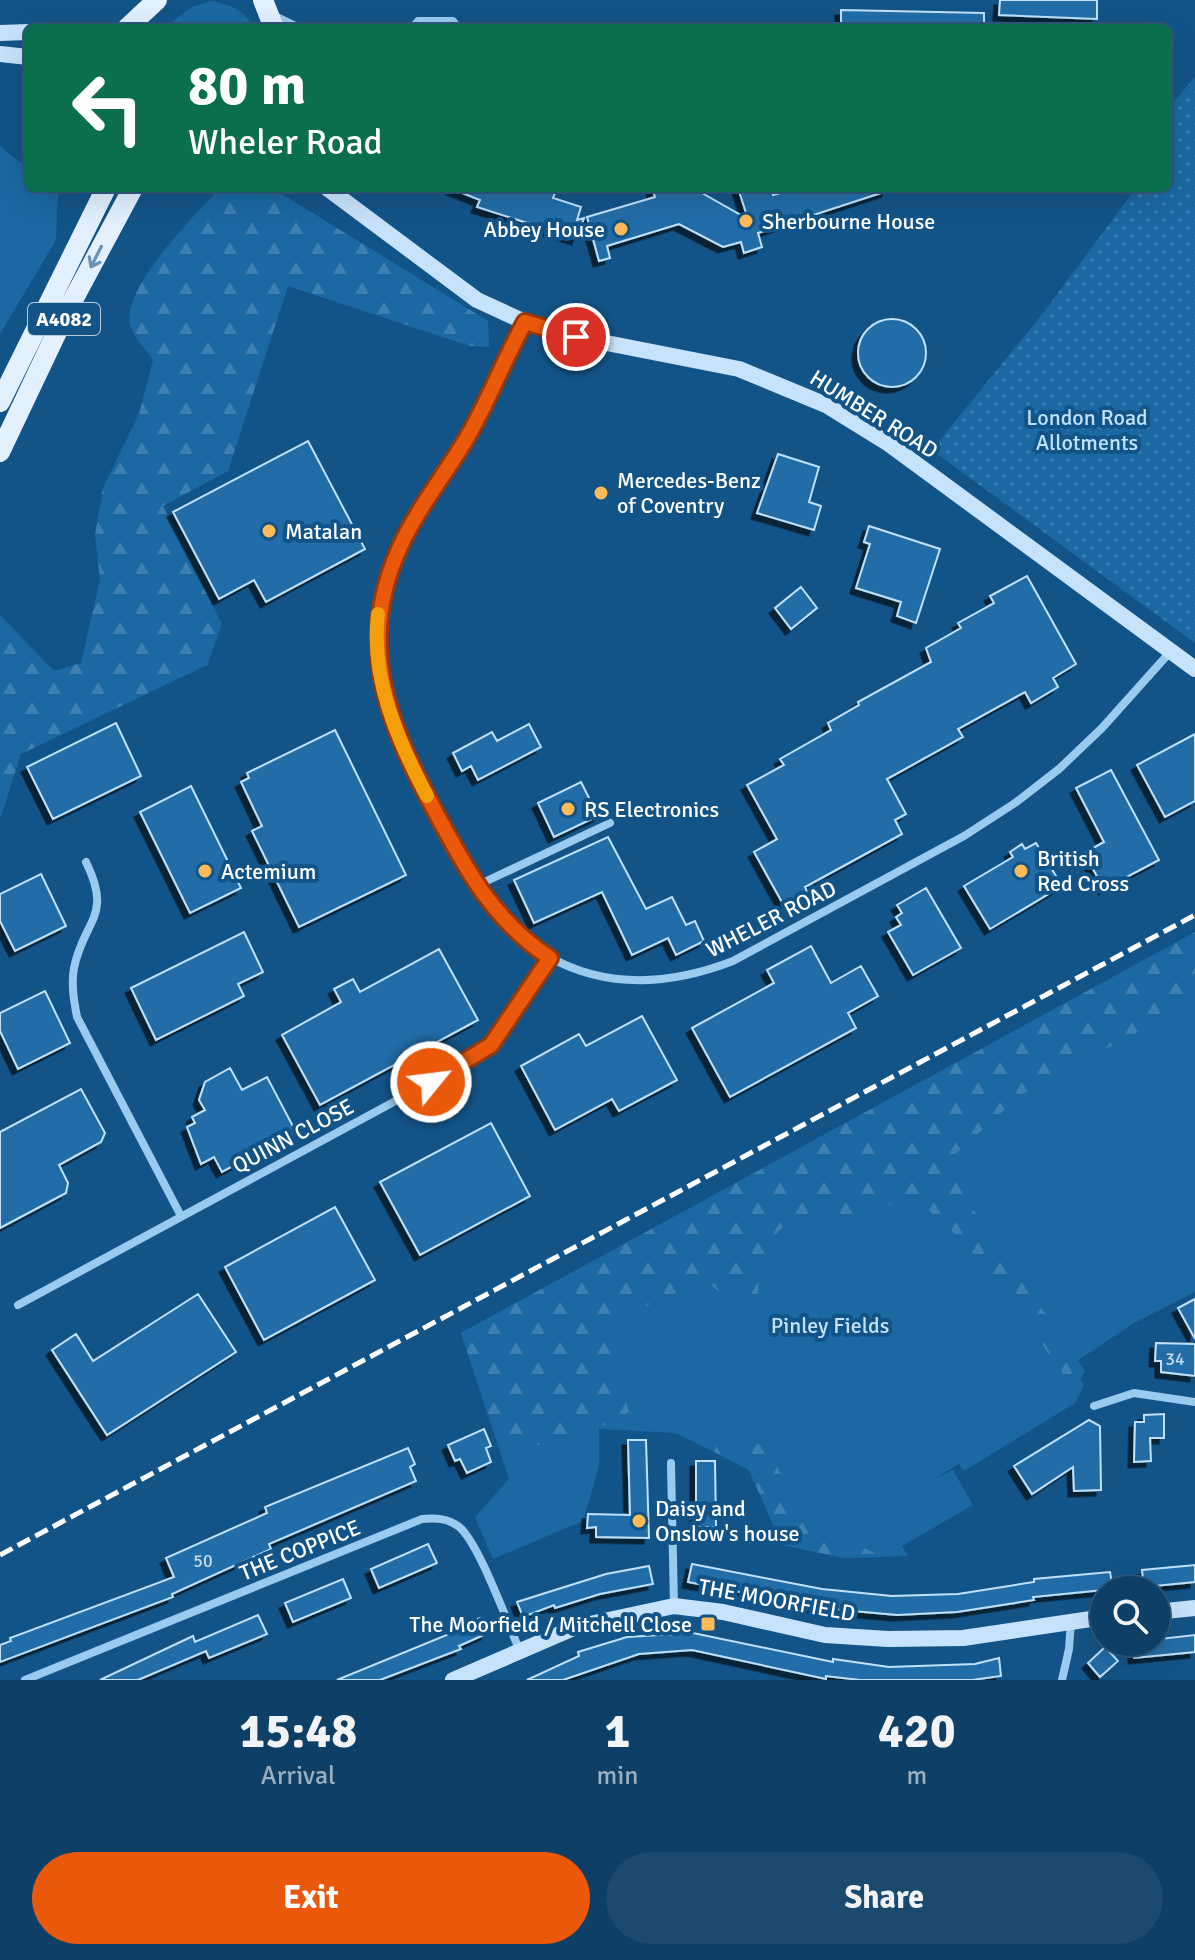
<!DOCTYPE html>
<style>
:root{--surface:#0e3f66;--page:#1c4a6f;--text:#f1f3f6;--muted:#9bafbf;--line:#2e587a;--accent:#ea580c}
body{margin:0;font-family:Signika,sans-serif;background:var(--page);color:var(--text);height:100vh;display:flex;flex-direction:column;font-size:30px;white-space:nowrap}
*{box-sizing:border-box;margin:0}
p{font-size:26px;color:var(--muted)}
.icon{flex:none;width:44px;height:44px;fill:none;stroke:currentColor;stroke-width:2;stroke-linecap:round;stroke-linejoin:round}
.map{position:relative;height:1680px;overflow:hidden}
.drawer{display:flex;flex-direction:column;background:var(--surface);flex:1}
.drawer>*{flex:none}
.top-card{position:absolute;left:24px;top:24px;width:1148px;height:168px;border-radius:12px;box-shadow:0 8px 32px #0002,0 0 0 2px var(--line);background:#0b6e4f;color:#fff;overflow:hidden}
.fabs{position:absolute;left:1090px;top:1576px;display:grid;gap:16px}
.fabs a{display:grid;place-items:center;width:80px;height:80px;border-radius:50%;background:var(--surface);box-shadow:0 8px 32px #0002,0 0 0 2px var(--line);font-size:40px}
.pin{position:absolute;display:grid;place-items:center;width:68px;height:68px;color:#fff;margin:-34px;border:4px solid #fff;border-radius:50%;box-shadow:0 2px 8px #0007}
.me{position:absolute;width:88px;margin:-44px;rotate:61deg;stroke-linejoin:round;filter:drop-shadow(0 0 6px #0008)}
.turn{display:flex;align-items:center;gap:28px;height:168px;padding:0 32px;font-size:36px}
.turn .icon{width:104px;height:104px;stroke-width:2.5}
.turn b{display:block;font-size:56px;line-height:68px}
.eta{display:flex;justify-content:space-evenly;align-items:center;height:136px;text-align:center}
.eta b{font-size:48px;font-weight:700;line-height:56px}
.primary-button{display:flex;gap:16px;margin-top:auto;padding:16px 32px}
.primary-button a{flex:1;height:92px;border-radius:48px;background:var(--accent);color:#fff;font-size:32px;font-weight:700;line-height:92px;text-align:center}
.primary-button a+a{background:var(--page);color:var(--text)}
.map>svg:first-child{display:block}
</style>
<div class="map">
<svg width="1195" height="1680" viewBox="0 0 1195 1680">
<defs>
<pattern id="forest-firs" width="22" height="20" patternUnits="userSpaceOnUse" patternTransform="scale(2)"><rect width="22" height="20" fill="#1b68a2"/><path d="M5 1l3.5 6h-7zM16 11l3.5 6h-7z" fill="#3d7fb0"/></pattern>
<pattern id="garden-dots" width="8" height="8" patternUnits="userSpaceOnUse" patternTransform="scale(2)"><rect width="8" height="8" fill="#1b68a2"/><path d="M2 2h.1M6 6h.1" fill="none" stroke="#3d7fb0" stroke-width="1.8" stroke-linecap="round"/></pattern>
<filter id="shadow"><feDropShadow dx="-5.5" dy="5.5" stdDeviation="0" flood-color="#0009"/></filter>
</defs>
<rect width="100%" height="100%" fill="#135488"/>
<path fill="#1b68a2" d="M211,1C231,5 244,9 254,28H163L192,7Z
M0,146L28,169V188H51L58,193L56,240L0,334Z
M1195,933V1292L1134,1323L1071,1365L1084,1385L1075,1403L964,1471L959,1464L935,1478L953,1470L973,1505L902,1546L908,1556L844,1558L782,1545L749,1470L676,1433L599,1429V1466L583,1521L493,1559L475,1517L509,1479L461,1333Z"/>
<path fill="url(#forest-firs)" d="M220,188H272L488,321L489,347L470,346L288,286L228,471L163,506L222,624L207,665L21,754L0,819V615L54,671L81,663L100,580L95,535L103,488L139,414L153,360C147,350 132,336 130,324C123,285 195,216 220,188Z
M1195,932V1001L1021,1095L954,1155L952,1171L967,1201L1085,1371L1074,1389C1024,1322 978,1241 907,1194L884,1208L841,1221C786,1195 760,1247 758,1294L730,1301L705,1280L605,1324L629,1412L584,1435L542,1446L493,1430L461,1333Z
M742,1434C775,1448 781,1481 801,1506C821,1530 856,1543 882,1557L844,1558L782,1545L749,1470L714,1452L717,1445Z"/>
<path fill="url(#garden-dots)" d="M1195,77V643L932,450L1044,312L1136,188H1168V109Z"/>
<path fill="#216da8" stroke="#bfe1fb" stroke-width="2" filter="url(#shadow)" d="M1000,0H1097V19L999,15Z
M841,10L984,13V28H841Z
M450,188H557L553,198L581,207L577,220L584,218L577,239L477,207L480,200Z
M652,188H693L748,219L738,188H771L773,195L799,188H886L887,191L758,233L762,247L744,253L741,242L723,247L679,224L607,246L610,258L599,261L587,217L655,197Z
M858 353a34 34 0 1 1 68 0a34 34 0 1 1-68 0Z
M308,441L365,549L266,602L254,580L219,599L173,512Z
M778,454L819,467L809,502L821,506L814,530L757,513Z
M869,526L940,549L916,623L897,616L901,602L856,588L870,544L864,542Z
M1027,576L1076,664L1053,678L1058,687L1031,703L1025,692L958,729L963,737L887,779L906,814L895,820L902,834L805,887L807,891L783,904L754,852L777,839L747,785L784,765L780,759L831,730L828,723L859,705L858,702L931,662L926,648L961,628L958,623L994,603L990,596Z
M801,587L817,608L791,629L775,608Z
M116,723L141,776L53,819L27,767Z
M529,724L541,747L478,780L471,766L462,771L453,753L492,732L497,741Z
M335,730L406,875L299,927L252,831L262,826L241,782L249,778L247,773Z
M1195,734V801L1165,817L1137,765Z
M1111,770L1159,860L1104,889L1084,853L1104,842L1076,788Z
M581,782L598,816L554,837L538,803Z
M191,786L241,888L190,913L140,812Z
M608,837L646,909L672,897L686,925L695,921L704,941L676,955L668,938L632,955L602,892L534,923L514,880Z
M1036,843L1062,886L990,929L964,886L1013,857L1010,852L1022,844L1025,849Z
M41,874L66,926L15,951L0,921V894Z
M926,888L961,948L913,975L888,932L901,925L896,917L902,913L897,905Z
M244,932L263,972L238,984L244,996L156,1040L131,988Z
M811,946L831,983L861,966L878,996L848,1013L856,1028L730,1097L692,1028L774,983L767,970Z
M439,949L478,1020L320,1105L282,1035L341,1002L334,989L353,979L360,992Z
M45,991L70,1043L18,1069L0,1031V1013Z
M642,1016L677,1080L619,1111L612,1099L555,1130L521,1066L579,1034L586,1046Z
M230,1068L242,1090L267,1077L296,1132L222,1172L214,1157L201,1164L187,1127L195,1123L192,1117L205,1110L199,1100L205,1082Z
M81,1089L105,1133L101,1142L59,1165L68,1183L66,1193L0,1228V1132Z
M491,1123L530,1196L420,1255L380,1182Z
M335,1207L375,1280L264,1340L225,1267Z
M198,1294L236,1352L107,1435L52,1350L76,1334L93,1361Z
M1195,1299V1339L1178,1308Z
M1156,1343L1195,1344V1376L1161,1372V1361H1155Z
M1164,1414V1438H1150L1151,1461L1134,1462L1135,1422H1144V1415Z
M1089,1420L1100,1426L1101,1490L1074,1491L1073,1467L1032,1494L1014,1466Z
M484,1429L491,1446L486,1448L491,1462L467,1473L460,1459L455,1461L448,1445Z
M628,1440H646L649,1538L596,1537V1527L587,1528L588,1514L630,1515Z
M408,1448L415,1464L410,1467L416,1481L269,1544L271,1549L172,1594L173,1597L0,1662V1645L11,1641L10,1638L174,1577L166,1558L267,1513L265,1507Z
M696,1461H715L716,1527H696Z
M428,1544L437,1563L379,1588L371,1569Z
M692,1564L822,1589L892,1596L958,1594L1034,1582V1579L1110,1572L1113,1589L1033,1597L1034,1600L957,1612L897,1615L820,1608L688,1582Z
M1195,1565V1582L1144,1587L1142,1570Z
M649,1566L653,1584L600,1594L555,1608L554,1605L523,1617L517,1602L606,1574Z
M343,1579L351,1598L293,1622L285,1603Z
M258,1615L267,1634L209,1658L206,1651L138,1680H100L193,1636L195,1642Z
M480,1618L486,1634L459,1646L461,1649L380,1680H337L459,1630L458,1627Z
M693,1633L833,1662V1659L889,1667L975,1664L999,1658L1001,1676L972,1680H860L826,1676V1679L692,1650L639,1654L563,1680H527L579,1656L578,1652L627,1637Z
M1195,1635V1652L1134,1658L1133,1642Z
M1105,1647L1118,1661L1100,1677L1088,1663Z"/>
<g fill="none" stroke-linecap="round" stroke-linejoin="round">
<path stroke="#99caf0" stroke-width="8" d="M275,16L300,28
M412,28L418,21H453L458,28
M525,322C512,345 504,371 492,394C454,466 384,536 378,620C372,686 401,747 431,803C446,831 459,863 477,889C542,981 632,1000 733,961L964,836L1015,803L1059,769L1102,728L1171,651
M86,862C113,917 84,919 74,968C71,985 74,1001 77,1017L181,1216
M476,886L610,823
M18,1305L475,1058L503,1031L550,958
M1094,1406L1134,1393L1195,1402
M671,1463L674,1606
M25,1680L422,1519C435,1518 447,1518 458,1526C478,1540 508,1625 520,1651
M1062,1680L1069,1649L1071,1621"/>
<path stroke="#c7e3fb" stroke-width="16" d="M0,33L28,32
M0,54L28,57
M327,188L477,300L525,322L576,337L739,369L826,405L889,444L1195,669
M1156,1612L1195,1608
M453,1680L576,1627L674,1606L723,1612L825,1635L888,1639L963,1638L1104,1617"/>
<path stroke="#e2f0ff" stroke-width="20" d="M263,0L274,28
M127,28L157,0
M0,402L106,188
M0,452L66,313L133,188"/>
<path stroke="#fff" stroke-width="5" stroke-dasharray="14 6" stroke-linecap="butt" d="M0,1555L1195,915"/>
</g>
<defs><path id="oneway-shaft" d="M-6 0H5M1.5-3L5.5 0L1.5 3" fill="none" stroke-width="1.6" stroke-linecap="round" stroke-linejoin="round" transform="scale(2)"/></defs>
<use stroke="#6692b8" href="#oneway-shaft" transform="translate(96 257) rotate(117)"/>
<g fill="none" stroke-linecap="round" stroke-linejoin="round">
<defs>
<path id="route" d="M431,1082L491,1045L550,958C494,921 467,871 436,813C389,725 355,647 399,549C416,511 443,477 465,441C488,403 503,361 525,322L576,337"/>
</defs>
<use href="#route" stroke="#983908" stroke-width="20"/>
<use href="#route" stroke="#ea580c" stroke-width="14"/>
<path stroke="#f59e0b" stroke-width="14" d="M378,614C370,678 398,741 427,796"/>
</g>
<g fill="#ffbb58" stroke="#135488" stroke-width="3">
<circle cx="746" cy="221" r="8"/>
<circle cx="621" cy="229" r="8"/>
<circle cx="601" cy="493" r="8"/>
<circle cx="269" cy="531" r="8"/>
<circle cx="568" cy="809" r="8"/>
<circle cx="205" cy="871" r="8"/>
<circle cx="1021" cy="871" r="8"/>
<circle cx="639" cy="1521" r="8"/>
<rect x="700" y="1616" width="16" height="16" rx="4"/>
</g>
<g text-anchor="middle" dominant-baseline="central" stroke-width="8" stroke-linejoin="round" paint-order="stroke">
<g font-size="18" fill="#c8dae9">
<text x="1175" y="1359">34</text>
<text x="203" y="1561">50</text>
</g>
<rect fill="#135488" stroke="#b8ccdb" stroke-width="2" x="28" y="303" width="72" height="32" rx="6"/>
<g font-size="20" font-weight="bold" fill="#fff">
<text x="64" y="319">A4082</text>
</g>
<g font-size="22" fill="#fff" stroke="#135488" text-anchor="start">
<text x="762" y="221">Sherbourne House</text>
<text x="605" y="229" text-anchor="end">Abbey House</text>
<text x="617" y="480">Mercedes-Benz<tspan x="617" dy="25">of Coventry</tspan></text>
<text x="285" y="531">Matalan</text>
<text x="584" y="809">RS Electronics</text>
<text x="1037" y="858">British<tspan x="1037" dy="25">Red Cross</tspan></text>
<text x="221" y="871">Actemium</text>
<text x="655" y="1508">Daisy and<tspan x="655" dy="25">Onslow's house</tspan></text>
<text x="692" y="1624" text-anchor="end">The Moorfield / Mitchell Close</text>
</g>
<g font-size="22" fill="#fff" stroke="#135488">
<text transform="translate(874 414) rotate(32)">HUMBER ROAD</text>
<text transform="translate(771 919) rotate(-27)">WHELER ROAD</text>
<text transform="translate(293 1136) rotate(-28)">QUINN CLOSE</text>
<text transform="translate(300 1550) rotate(-22)">THE COPPICE</text>
<text transform="translate(777 1600) rotate(10)">THE MOORFIELD</text>
</g>
<g font-size="22" fill="#bfe1fb" stroke="#135488">
<text x="1087" y="417">London Road<tspan x="1087" dy="25">Allotments</tspan></text>
<text x="830" y="1325">Pinley Fields</text>
</g>
</g>
</svg>
<div class="fabs">
<a><svg class="icon" aria-label="search" viewBox="0 0 24 24"><circle cx="10" cy="10" r="6"/><path d="M15 15l6 6"/></svg></a>
</div>
<div class="pin" style="left:576px;top:337px;background:#d93025"><svg class="icon" aria-label="arrive" viewBox="0 0 24 24"><path d="M6 21V4h12l-3 4 3 4H6"/></svg></div>
<svg class="me" style="left:431px;top:1082px" viewBox="-20 -20 40 40"><circle r="17" fill="#ea580c" stroke="#fff" stroke-width="3"/><path d="M0-11L8 9 0 5-8 9z" fill="#fff"/></svg>
<div class="top-card">
<div class="turn"><svg class="icon" aria-label="left" viewBox="0 0 24 24"><path d="M17 20v-9H6M10 6l-5 5 5 5"/></svg><div><b>80 m</b>Wheler Road</div></div>
</div>
</div>
<section class="drawer">
<div class="eta">
<div><b>15:48</b><p>Arrival</p></div>
<div><b>1</b><p>min</p></div>
<div><b>420</b><p>m</p></div>
</div>
<div class="primary-button"><a>Exit</a><a>Share</a></div>
</section>
